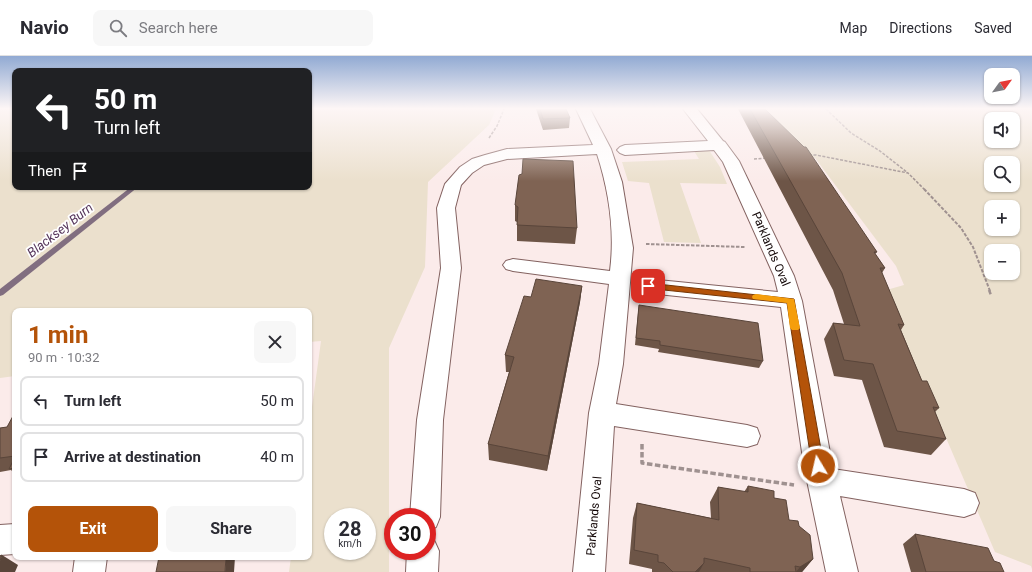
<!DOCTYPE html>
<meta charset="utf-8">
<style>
:root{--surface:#fff;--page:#f7f7f7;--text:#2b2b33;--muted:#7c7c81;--line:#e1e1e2;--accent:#b45309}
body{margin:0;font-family:Roboto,sans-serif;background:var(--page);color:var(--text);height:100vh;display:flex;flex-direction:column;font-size:15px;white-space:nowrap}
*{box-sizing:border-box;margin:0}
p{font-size:13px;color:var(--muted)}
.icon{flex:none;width:22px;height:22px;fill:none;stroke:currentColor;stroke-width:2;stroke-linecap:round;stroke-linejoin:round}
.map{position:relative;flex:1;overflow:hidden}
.sheet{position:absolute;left:12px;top:252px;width:300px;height:252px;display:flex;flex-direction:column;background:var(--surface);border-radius:8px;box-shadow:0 1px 3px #0004}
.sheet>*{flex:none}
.hud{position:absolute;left:12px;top:12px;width:300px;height:122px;border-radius:8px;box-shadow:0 1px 3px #0004;background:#202124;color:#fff;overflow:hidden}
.needle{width:26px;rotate:57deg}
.controls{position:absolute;left:984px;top:12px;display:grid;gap:8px}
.controls a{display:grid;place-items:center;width:36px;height:36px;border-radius:8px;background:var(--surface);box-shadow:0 1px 3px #0004;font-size:20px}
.speed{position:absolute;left:324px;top:452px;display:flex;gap:8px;font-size:20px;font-weight:700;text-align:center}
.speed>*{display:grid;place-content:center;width:52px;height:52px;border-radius:50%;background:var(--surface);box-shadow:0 1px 3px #0004;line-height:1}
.speed small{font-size:10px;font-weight:400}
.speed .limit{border:6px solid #d22;background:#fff;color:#111}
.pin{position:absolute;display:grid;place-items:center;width:34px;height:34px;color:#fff;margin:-17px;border-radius:8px;box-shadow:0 2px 6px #0006}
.me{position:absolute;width:44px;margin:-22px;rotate:351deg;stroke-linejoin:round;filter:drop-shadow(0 0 3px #0008)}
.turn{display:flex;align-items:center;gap:14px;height:84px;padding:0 16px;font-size:18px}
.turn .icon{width:52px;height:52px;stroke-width:2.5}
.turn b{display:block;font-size:28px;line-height:34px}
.then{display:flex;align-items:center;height:38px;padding:0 16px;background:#0003;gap:8px;font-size:15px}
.round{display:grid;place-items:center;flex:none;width:42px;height:42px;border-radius:8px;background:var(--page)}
.summary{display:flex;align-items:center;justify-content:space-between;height:68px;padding:0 16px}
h1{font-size:24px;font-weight:700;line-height:30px;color:var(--accent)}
.primary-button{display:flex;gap:8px;margin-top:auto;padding:8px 16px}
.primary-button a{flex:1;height:46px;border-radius:8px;background:var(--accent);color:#fff;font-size:16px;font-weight:700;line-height:46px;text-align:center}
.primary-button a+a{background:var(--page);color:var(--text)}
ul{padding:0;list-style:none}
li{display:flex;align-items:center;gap:12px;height:50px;margin:0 8px 6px;padding:0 8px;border:2px solid var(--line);border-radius:8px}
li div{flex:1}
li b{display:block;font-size:15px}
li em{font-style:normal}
header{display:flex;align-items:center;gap:24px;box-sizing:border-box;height:56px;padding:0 20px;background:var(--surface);border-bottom:1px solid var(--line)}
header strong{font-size:19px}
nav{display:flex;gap:22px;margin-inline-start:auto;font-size:14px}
.search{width:280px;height:36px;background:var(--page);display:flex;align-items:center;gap:10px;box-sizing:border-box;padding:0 14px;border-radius:8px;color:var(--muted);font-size:15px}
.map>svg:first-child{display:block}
</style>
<header>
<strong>Navio</strong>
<div class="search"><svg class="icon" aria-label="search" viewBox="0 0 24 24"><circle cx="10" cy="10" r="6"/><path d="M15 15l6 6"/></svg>Search here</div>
<nav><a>Map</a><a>Directions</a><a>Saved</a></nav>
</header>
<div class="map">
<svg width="1032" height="516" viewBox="0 0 1032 516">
<rect width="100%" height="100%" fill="#fbebea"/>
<path fill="#ebe0cd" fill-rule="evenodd" d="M0,53H15V131H309V53H496L489,69L428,126L425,211L389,292V516H289L291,501H309V373L321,285L309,286V255H15V320L0,322ZM333,461H367V495H333Z
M754,53H1032V513L1031,510L995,496L883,235L904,229L896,210L815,102L795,94ZM991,63H1013V85H991ZM991,107H1013V129H991ZM991,151H1013V173H991ZM991,195H1013V217H991Z
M709,94L720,111L727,128L680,127L701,187L664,186L649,127L628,125L622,106L699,103L694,95Z"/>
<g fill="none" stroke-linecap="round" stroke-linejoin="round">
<path fill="#816e80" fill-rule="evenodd" d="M131,131H138L3,239L0,240V233Z"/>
<defs>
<path id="minor" d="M576,53H590L611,93L622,126L633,192L623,308L616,348L747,369L757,372L760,380L757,388L747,391L614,370L605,516H573L589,357L599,308L609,228L513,215L506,213L503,209L506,205L513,203L610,215C615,176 609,135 597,98L507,103L484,109L472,117L461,129L455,152L461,212L443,364L440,461L436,471L427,475V461H410L417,364L441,212L437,152L445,128L460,111L472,103L485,99L507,93L593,89Z
M683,53H697L723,85L725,86L739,105L794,220L802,245L833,413L964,433L975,437L979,447L975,457L964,461L840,440L858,516H826L804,410L781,251L648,237L641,235L638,230L641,225L648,223L778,236L774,220L723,106L714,94L625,99L620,97L617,94L620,91L625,89L708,85Z
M15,468V498L0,499V469Z
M427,481L434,484L439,495L438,516H406L407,495H427Z
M75,501H107L105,516H73Z"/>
</defs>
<use href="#minor" stroke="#836260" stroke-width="2"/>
<path stroke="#9f9190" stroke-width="1.5" stroke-dasharray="3 1.5" stroke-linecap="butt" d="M826,53L851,77L880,95L908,117
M489,82L497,70L504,53
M809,99H816L908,117L925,134
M754,103L767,102"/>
<path stroke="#9f9190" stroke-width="2" stroke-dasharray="3.5 1.5" stroke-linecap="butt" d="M924,133L961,172L973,191L990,235
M646,188L745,191"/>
<path stroke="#9f9190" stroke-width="2.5" stroke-dasharray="4.5 2" stroke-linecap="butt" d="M989,234L991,239"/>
<path stroke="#9f9190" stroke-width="3.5" stroke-dasharray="5.5 2.5" stroke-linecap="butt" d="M642,388V407L794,429"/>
<use href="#minor" fill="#fff" fill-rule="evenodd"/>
</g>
<path fill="#6d5547" d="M536,53H566L570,62L569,72L543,74Z
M738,53H765L877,196L875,198L885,212L882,217L904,269L901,274L922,325L939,352L935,356L946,383L931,399L884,391L862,324L834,320L824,283L833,267L844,268L833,234Z
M515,149L577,172L575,188L517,185V166L515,165Z
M582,230L580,246L547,415L489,404L488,388L509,316H506L505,299L531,241Z
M639,249L763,305L759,312L658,296L659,293L635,289L638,257Z
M15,360V418L11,414L0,416V372L7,371Z
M748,430L774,442L789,464L799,470L813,503L802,516H652V513L629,508L633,462L637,447L711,462L710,446L718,431L744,436Z
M915,478L994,505L1004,516H911L903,488Z"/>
<path fill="#59453a" d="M582,230L580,246L547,415L548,400Z
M2,499L18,509L15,516H0V505Z
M226,501H235L234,516H225Z
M813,503L802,516H796L800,511Z
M704,507L699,516H695Z"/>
<path fill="#7f6353" stroke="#59453a" d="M540,53H566L570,62L543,63Z
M750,53H765L804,91H806L877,196H874L885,212H880L904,269L898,268L922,325H927L939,352L933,351L946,383L897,375L873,308L844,304L833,267L860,270L842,217Z
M523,103L573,105L577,172L517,169L518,151L515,149L519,119L522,118Z
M536,223L582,230L548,400L488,388L514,301L505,299L524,240L531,241Z
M639,249L758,267L763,305L660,289V285L636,282Z
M13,360H15V400L0,402V372L7,371Z
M15,401V412L9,413Z
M748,430L774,435V442L786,444L789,464L798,465L799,470L810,479L813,503L800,511L795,510L796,516H750V512L704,502V507L695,516H673L664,507L658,506V499L634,494L637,447L719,464L718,431L748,436Z
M915,478L988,492L994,505L1000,507L1004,516H926Z
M2,499L0,505V500Z
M159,501H226L225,516H156Z"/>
<linearGradient id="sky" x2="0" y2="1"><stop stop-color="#91aad3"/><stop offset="0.42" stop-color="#fdf6f6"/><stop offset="1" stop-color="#fdf6f6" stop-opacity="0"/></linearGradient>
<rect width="1032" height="125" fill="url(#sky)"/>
<path fill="#b45309" stroke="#753606" d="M648,227L794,243L824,410L822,414L818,415L814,414L812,410L787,247L645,232L644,230Z"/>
<path fill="#f59e0b" d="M756,238L794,243L800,272L798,274H792L790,272L787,247L753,243L752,241L753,239Z"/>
<g text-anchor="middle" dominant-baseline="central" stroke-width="3.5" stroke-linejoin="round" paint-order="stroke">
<g font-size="12" fill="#140808" stroke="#fff">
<text transform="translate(771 193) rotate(67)">Parklands Oval</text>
<text transform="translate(594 460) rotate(-85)">Parklands Oval</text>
</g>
<g font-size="13" font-style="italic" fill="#55355b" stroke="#fff">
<text transform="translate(60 174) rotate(-38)">Blacksey Burn</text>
</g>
</g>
</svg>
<div class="controls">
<a><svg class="needle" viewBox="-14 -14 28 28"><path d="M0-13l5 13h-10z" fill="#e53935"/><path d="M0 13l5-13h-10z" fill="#7c7c81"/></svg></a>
<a><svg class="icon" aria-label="sound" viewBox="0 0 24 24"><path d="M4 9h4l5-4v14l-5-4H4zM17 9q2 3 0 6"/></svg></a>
<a><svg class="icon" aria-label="search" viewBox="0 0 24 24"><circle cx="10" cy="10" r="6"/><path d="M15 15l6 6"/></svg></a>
<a>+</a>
<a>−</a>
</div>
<div class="speed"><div>28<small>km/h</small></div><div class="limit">30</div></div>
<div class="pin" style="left:648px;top:230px;background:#d93025"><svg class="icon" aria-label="arrive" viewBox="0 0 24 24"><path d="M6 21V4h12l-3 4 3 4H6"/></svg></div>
<svg class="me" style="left:818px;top:410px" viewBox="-20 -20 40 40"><circle r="17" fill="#b45309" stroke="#fff" stroke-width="3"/><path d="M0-11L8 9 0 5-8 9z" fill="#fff"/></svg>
<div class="hud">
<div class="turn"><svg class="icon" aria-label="left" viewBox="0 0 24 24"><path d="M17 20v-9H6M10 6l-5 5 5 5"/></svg><div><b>50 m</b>Turn left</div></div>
<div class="then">Then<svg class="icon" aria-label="arrive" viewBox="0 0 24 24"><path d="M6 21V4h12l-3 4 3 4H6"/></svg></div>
</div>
<section class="sheet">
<div class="summary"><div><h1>1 min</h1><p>90 m · 10:32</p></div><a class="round"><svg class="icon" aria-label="close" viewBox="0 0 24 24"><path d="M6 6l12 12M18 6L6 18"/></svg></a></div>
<ul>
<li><svg class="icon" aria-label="left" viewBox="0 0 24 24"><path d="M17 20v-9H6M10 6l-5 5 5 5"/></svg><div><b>Turn left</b></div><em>50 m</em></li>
<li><svg class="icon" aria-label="arrive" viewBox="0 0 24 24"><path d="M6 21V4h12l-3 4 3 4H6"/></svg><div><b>Arrive at destination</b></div><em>40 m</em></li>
</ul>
<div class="primary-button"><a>Exit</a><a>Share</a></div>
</section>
</div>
